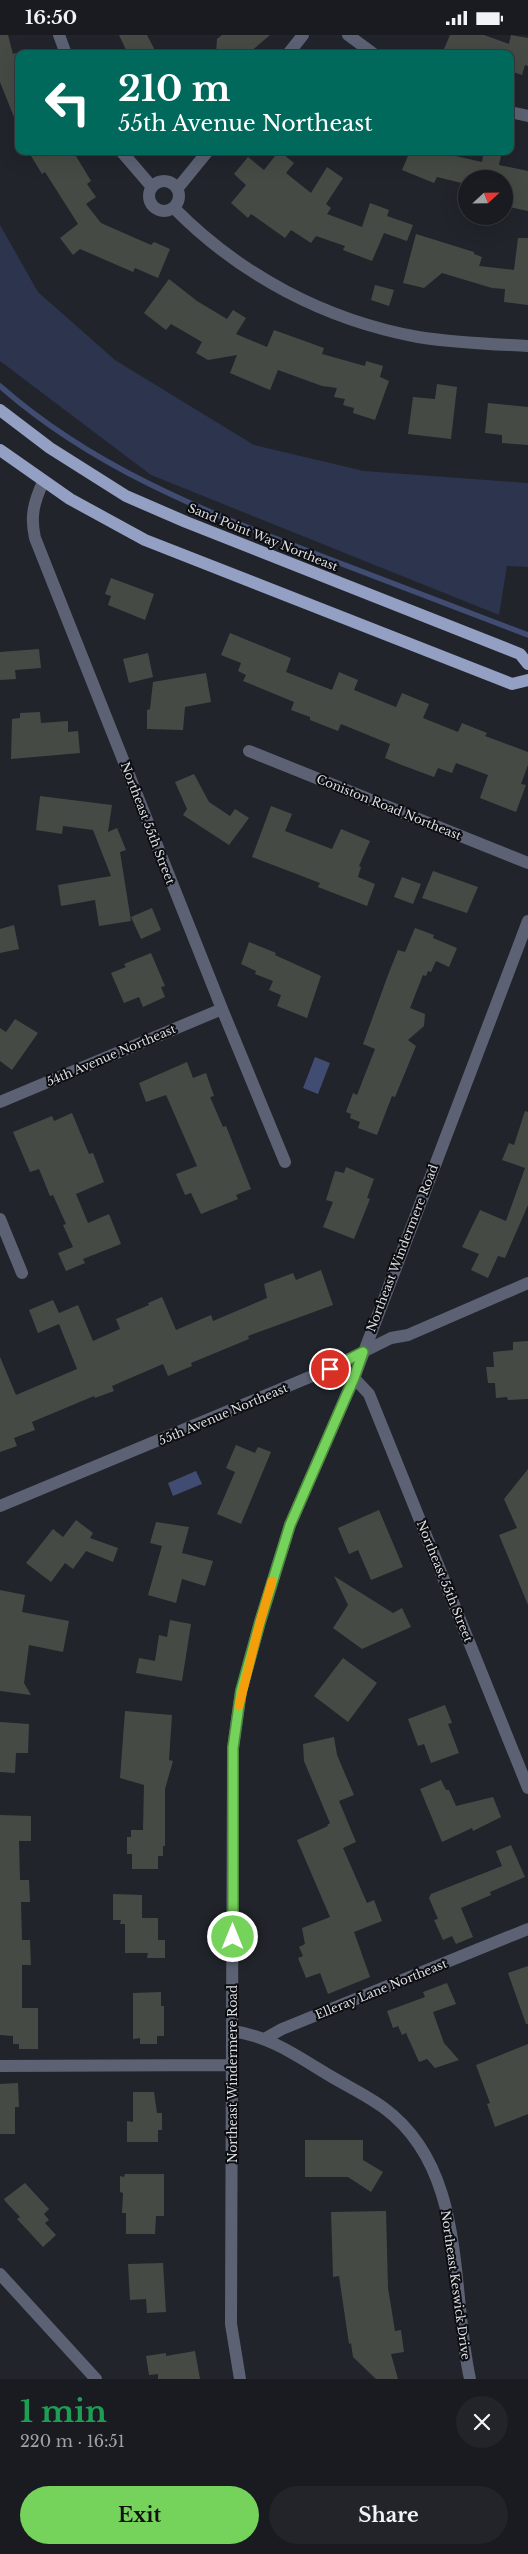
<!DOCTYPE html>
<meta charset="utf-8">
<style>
:root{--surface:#191b20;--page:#222429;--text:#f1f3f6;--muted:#9fa1a5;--line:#37393e;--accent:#75d25b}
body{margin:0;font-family:"Libre Baskerville",serif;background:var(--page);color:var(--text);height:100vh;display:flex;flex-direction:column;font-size:19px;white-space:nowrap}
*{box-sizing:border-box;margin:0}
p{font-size:16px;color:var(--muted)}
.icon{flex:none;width:28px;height:28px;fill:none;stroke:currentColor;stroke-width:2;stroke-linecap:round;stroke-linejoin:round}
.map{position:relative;height:2344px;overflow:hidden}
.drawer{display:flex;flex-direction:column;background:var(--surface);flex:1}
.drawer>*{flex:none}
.top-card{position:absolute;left:15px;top:15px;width:499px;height:105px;border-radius:10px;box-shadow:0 5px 20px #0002,0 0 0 1px var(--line);background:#00695c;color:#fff;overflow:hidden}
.needle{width:32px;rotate:68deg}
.fabs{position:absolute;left:458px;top:135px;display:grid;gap:10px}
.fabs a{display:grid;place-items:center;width:55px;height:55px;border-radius:50%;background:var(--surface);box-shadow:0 5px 20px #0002,0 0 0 1px var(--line);font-size:25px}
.pin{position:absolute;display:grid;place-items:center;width:42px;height:42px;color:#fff;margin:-21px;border:2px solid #fff;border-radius:50%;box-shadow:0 1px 5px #0007}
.me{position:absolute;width:55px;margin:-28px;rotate:0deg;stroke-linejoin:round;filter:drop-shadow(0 0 4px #0008)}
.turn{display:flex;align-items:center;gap:18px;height:105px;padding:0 20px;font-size:22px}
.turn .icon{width:65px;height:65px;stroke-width:2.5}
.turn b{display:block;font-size:35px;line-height:42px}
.round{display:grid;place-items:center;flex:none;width:52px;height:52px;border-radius:26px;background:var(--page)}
.headline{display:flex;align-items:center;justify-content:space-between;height:85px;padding:0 20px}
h1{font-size:30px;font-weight:800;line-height:38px;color:#1e9e55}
.button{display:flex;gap:10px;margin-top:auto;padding:10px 20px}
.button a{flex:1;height:58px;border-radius:30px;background:var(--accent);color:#111;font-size:20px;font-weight:800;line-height:58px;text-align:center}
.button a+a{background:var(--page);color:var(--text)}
.status{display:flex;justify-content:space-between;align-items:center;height:35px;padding:0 25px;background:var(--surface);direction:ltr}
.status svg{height:14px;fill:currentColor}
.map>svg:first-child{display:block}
</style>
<div class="status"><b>16:50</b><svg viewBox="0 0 49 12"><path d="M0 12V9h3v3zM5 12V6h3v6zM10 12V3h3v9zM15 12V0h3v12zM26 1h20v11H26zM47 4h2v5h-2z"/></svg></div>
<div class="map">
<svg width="528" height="2344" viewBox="0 0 528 2344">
<rect width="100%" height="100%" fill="#21242b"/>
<path fill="#2d344d" d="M0,190L38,257L115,325L254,410L364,436L528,448V532L507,531L499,580L151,440L0,326Z"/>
<path fill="#404c71" d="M315,1022L330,1028L318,1059L303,1053Z
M196,1436L202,1449L173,1461L168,1448Z"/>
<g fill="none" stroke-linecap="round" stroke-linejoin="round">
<path stroke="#404c71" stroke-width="5.5" d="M0,351C92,432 203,476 316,519C386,546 457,573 528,600"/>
</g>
<path fill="#454b44" d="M0,0H8L13,19L19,17L18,92L0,47Z
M119,0H147L157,19H128Z
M222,0H270L248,19H216L217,4Z
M450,0H484L509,9L511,0L528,3V31L525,30L522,40L510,36V19H458L444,14Z
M28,116H73L91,146L87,149L96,162L86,169L101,188L151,210L154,207L170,214L158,243L135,233L133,237L80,214L73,220L60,203L78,189L45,137L42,139Z
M279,116L294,128L286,138L311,158L327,132L343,143L326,169L331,173L327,179L362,192L370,168L389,175L387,181L413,190L407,206L384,198L372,226L343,215L345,211L316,201L311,208L291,195L285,203L251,179L248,183L231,168L246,150L234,139L248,122L264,135Z
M410,116H449L447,119L482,127L484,116H502L499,130L528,136V176L504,171V144H466V149L437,142L434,148L402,135Z
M416,199L474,217V219L482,222L479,231L514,235L518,203H528V270L504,267L505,254L492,253L442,238L424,253L403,248Z
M169,244L197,266L227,284L233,275L246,283L236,299L267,312L274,295L324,313L322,319L365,331L366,326L383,331L380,342L389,346L375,385L353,378L354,373L343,370L345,364L334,362L337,353L322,351L278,335L270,355L230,338L237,320L208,325L196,318L202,307L171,289L166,295L144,278Z
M375,250L394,255L389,271L371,265Z
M437,349L457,352L451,404L408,399L413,362L435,364Z
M488,368L528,372V410L502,408V400L485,398Z
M111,543L154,559L145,585L108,570L111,561L105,559Z
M230,598L291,623L286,637L332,655L339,637L358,645L354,655L396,672L402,658L429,669L423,683L458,697L462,688L487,698L485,701L528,717V730L521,749L526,750L516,777L480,763L488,740L456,728L452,738L438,733L434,742L399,729L385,723L390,709L341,689L338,696L310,685V682L291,675L294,667L243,646L246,640L238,636L241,628L221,620Z
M39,614L41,633L15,635L16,644L0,645V617Z
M148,618L153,642L129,648L123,624Z
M206,638L211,667L185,672L183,695L147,694V675L150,674L153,647Z
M40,677L41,688L68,686V697L78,696L80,718L11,724L12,684L20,683V678Z
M194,739L209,767L230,781L235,774L249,783L229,810L183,780L187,774L175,747Z
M40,761L112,770L108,797L117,793L126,815L120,817L131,886L99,891L95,865L61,871L58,850L111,841L93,795L63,791L62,799L36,795Z
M271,771L292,779L285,796L332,814L341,794L370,806L359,831L361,832L358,842L375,849L367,871L318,852L320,848L252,822Z
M433,836L478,852L467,878L422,863Z
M402,842L421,849L413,869L394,862Z
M152,873L161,895L141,904L131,882Z
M14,890L19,914L0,918V894Z
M415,893L434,900L433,903L457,913L449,932L436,926L431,937L428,936L426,941L423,940L410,973L425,979L424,991L408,1005L416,1011L395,1062L392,1061L377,1100L358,1093L360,1087L350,1083L351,1079L346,1077L353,1058L357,1060L375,1014L363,1009L388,940L398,915L405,917Z
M249,907L276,918L275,920L321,941L307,983L277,971L281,960L269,955L273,946L255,939L256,936L241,929Z
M151,918L165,951L161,952L165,962L143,972L139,962L124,968L111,938L126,932L124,929Z
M15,984L38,998L12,1035L0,1026V993L6,997Z
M187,1027L193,1043L206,1038L214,1061L210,1062L223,1092L226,1091L251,1154L236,1160L238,1164L201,1179L191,1158L185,1160L176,1139L197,1131L166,1060L146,1067L139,1048Z
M525,1076L528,1077V1170L505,1223L498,1221L488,1243L471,1235L479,1219L462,1212L480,1175L506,1186L525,1133L502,1125L509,1108L514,1110Z
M72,1078L89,1119L93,1118L104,1147L76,1159L88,1188L109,1179L121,1209L83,1224L85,1228L66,1236L58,1218L73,1212L63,1190L66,1189L53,1160L50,1161L39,1134L30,1137L13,1097L52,1081L54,1086Z
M346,1132L374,1144L367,1163L370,1164L354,1204L323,1192L333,1167L326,1165L335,1136L344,1138Z
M321,1235L333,1270L248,1301L249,1304L191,1328L192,1331L168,1341L163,1329L112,1351L114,1356L95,1363L94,1361L32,1387L35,1395L14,1403L17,1411L0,1417V1322L16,1360L77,1334L59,1289L38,1298L29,1275L53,1265L59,1278L78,1270L93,1306L120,1294L116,1284L149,1270L148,1268L162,1262L176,1295L211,1280L213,1286L267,1263L264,1249L293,1238L296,1245Z
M528,1306V1364L508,1365L507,1362L496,1363L495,1348H488L486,1332H494L493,1317L513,1315V1307Z
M236,1410L255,1418L258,1412L271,1417L241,1489L217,1479L235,1437L226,1433Z
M528,1434V1570L499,1500L517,1493L504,1464Z
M379,1475L403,1532L371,1545L358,1515L349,1519L338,1493Z
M76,1485L93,1498L90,1503L118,1513L113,1527L86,1516L73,1534L65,1528L51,1547L26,1528L53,1494L63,1502Z
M156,1487L189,1492L182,1518L213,1526L205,1551L182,1544L176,1568L148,1560L162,1511L150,1508Z
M334,1541L393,1578L402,1573L411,1592L362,1614L333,1593L348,1570Z
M0,1555L25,1560L22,1577L69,1586L63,1617L29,1610L24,1648L31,1660L0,1656Z
M170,1585L191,1589L182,1646L136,1638L139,1623L155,1626L159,1600L167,1602Z
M343,1623L377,1648L348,1687L314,1661Z
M445,1670L452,1688L448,1689L459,1718L431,1728L424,1709L418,1711L408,1684Z
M125,1676L172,1680L169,1725L173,1726L165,1754V1811H163V1821H158V1834H132V1819H127V1802H131V1795H143L144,1750L120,1743Z
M0,1687L29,1689L28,1718H16L15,1738L0,1737Z
M334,1702L337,1720L354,1760L339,1766L356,1807L343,1813L367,1868L374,1865L382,1886L354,1897L370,1942L328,1959L320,1938L306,1943L298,1923L303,1921L299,1912L305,1909L302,1893L330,1882L297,1805L328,1791L327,1790L330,1788L304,1726L303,1709Z
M441,1745L446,1755H449L456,1771L493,1762L501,1782L473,1796L472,1793L442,1807L420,1754Z
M0,1780L31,1781V1806H19L20,1845H29L30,1867H21L22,1905H30L31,1930H22V1973H38V2014H19V2009H13V2001L0,2000Z
M511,1810L525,1842L490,1857L491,1860L461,1873L473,1902L456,1909L452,1901L443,1905L434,1885L438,1884L429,1863L431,1859L502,1831L496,1816Z
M113,1859L142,1860V1883H158V1905H165V1923H147L148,1918H125V1889H120L121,1885H113Z
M528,1931V1989H526L508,1938Z
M447,1948L456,1969L433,1977L444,2008L459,2025L435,2033L427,2024L419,2027L406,1998L402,2000L398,1991L393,1993L387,1976L425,1962L423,1957Z
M161,1957V1971H164V2001H157V2009H140V2003L133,2004V1958Z
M528,2009V2079L495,2092L487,2069L490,2068L476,2030Z
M18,2048L19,2072H15V2099H0V2049Z
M133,2057H154L157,2078H162V2095H158V2107H127V2086L133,2087Z
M305,2105H363V2125L383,2137L371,2157L348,2142H305Z
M125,2139H164V2181H156L155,2199H126V2178H122L123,2158L120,2157V2141L124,2142Z
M25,2148L49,2174L44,2179L49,2185L45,2188L56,2200L43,2212L17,2184L20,2182L5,2166L4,2164Z
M386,2176L388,2253L395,2296L401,2295L404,2317L391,2319L398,2344H376L353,2322L351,2308L349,2309L339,2241L333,2242L331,2177Z
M163,2228L166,2277L147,2278L146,2264L130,2265L128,2229Z
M195,2316L200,2344H158V2339L149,2340L146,2321L166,2318V2321Z"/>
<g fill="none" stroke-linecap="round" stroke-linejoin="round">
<path stroke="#5c6273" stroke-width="12" d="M59,0L66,19
M348,0L374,19
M288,19L303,0
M510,77L528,81
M121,116L152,152
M149 161a15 15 0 1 1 30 0a15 15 0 1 1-30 0Z
M177,154L208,116
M174,173C240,240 325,285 418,302C455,308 491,309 528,311
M43,447C34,467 30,481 35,503L222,974L285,1127
M249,716L528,828
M0,1067L222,974
M0,1184L22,1238
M354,1343L369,1359L528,1753
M0,1471L329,1334L391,1303L408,1300L528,1248
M233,1996C272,2002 298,2022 332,2042C349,2052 368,2061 384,2073C468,2135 450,2254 470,2344
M266,2003L282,1994L528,1894
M0,2031L232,2030
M0,2239L96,2344
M240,2344L231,2289L233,1713L241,1656L260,1587L290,1490L354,1343L528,886"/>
<path stroke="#939fc3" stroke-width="12" d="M0,375L50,413L126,461L186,487L520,619L528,629
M0,415L70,464L145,505L512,649L528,645"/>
</g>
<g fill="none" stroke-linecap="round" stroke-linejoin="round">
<defs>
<path id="route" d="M233,1902V1713L241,1656L260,1587L290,1490L354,1343L363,1317L330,1334"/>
</defs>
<use href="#route" stroke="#4c883b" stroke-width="12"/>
<use href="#route" stroke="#75d25b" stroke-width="9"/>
<path stroke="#f59e0b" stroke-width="9" d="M239,1671L260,1587L272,1546"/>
</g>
<g text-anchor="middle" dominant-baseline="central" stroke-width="4" stroke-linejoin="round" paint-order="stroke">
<g font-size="12" fill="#dcdee3" stroke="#0c0d10">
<text transform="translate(263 502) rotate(22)">Sand Point Way Northeast</text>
<text transform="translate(389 772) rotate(22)">Coniston Road Northeast</text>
<text transform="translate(148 788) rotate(69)">Northeast 55th Street</text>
<text transform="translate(111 1020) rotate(-23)">54th Avenue Northeast</text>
<text transform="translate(402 1213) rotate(-69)">Northeast Windermere Road</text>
<text transform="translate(223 1379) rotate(-23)">55th Avenue Northeast</text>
<text transform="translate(445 1546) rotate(68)">Northeast 55th Street</text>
<text transform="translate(381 1954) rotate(-22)">Elleray Lane Northeast</text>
<text transform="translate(232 2039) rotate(-90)">Northeast Windermere Road</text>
<text transform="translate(456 2250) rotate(82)">Northeast Keswick Drive</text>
</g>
</g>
</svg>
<div class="fabs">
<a><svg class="needle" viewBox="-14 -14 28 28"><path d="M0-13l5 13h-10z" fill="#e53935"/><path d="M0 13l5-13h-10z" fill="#9fa1a5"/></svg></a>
</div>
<div class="pin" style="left:330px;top:1334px;background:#d93025"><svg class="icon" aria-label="arrive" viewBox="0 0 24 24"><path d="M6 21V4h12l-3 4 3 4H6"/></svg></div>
<svg class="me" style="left:233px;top:1902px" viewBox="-20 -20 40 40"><circle r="17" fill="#75d25b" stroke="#fff" stroke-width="3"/><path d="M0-11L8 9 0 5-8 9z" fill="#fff"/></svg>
<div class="top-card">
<div class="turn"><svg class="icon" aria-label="left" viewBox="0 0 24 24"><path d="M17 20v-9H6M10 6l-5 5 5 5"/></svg><div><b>210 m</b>55th Avenue Northeast</div></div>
</div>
</div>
<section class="drawer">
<div class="headline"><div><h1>1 min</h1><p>220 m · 16:51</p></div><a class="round"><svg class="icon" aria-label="close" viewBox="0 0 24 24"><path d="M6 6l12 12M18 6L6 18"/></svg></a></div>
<div class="button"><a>Exit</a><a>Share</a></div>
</section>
